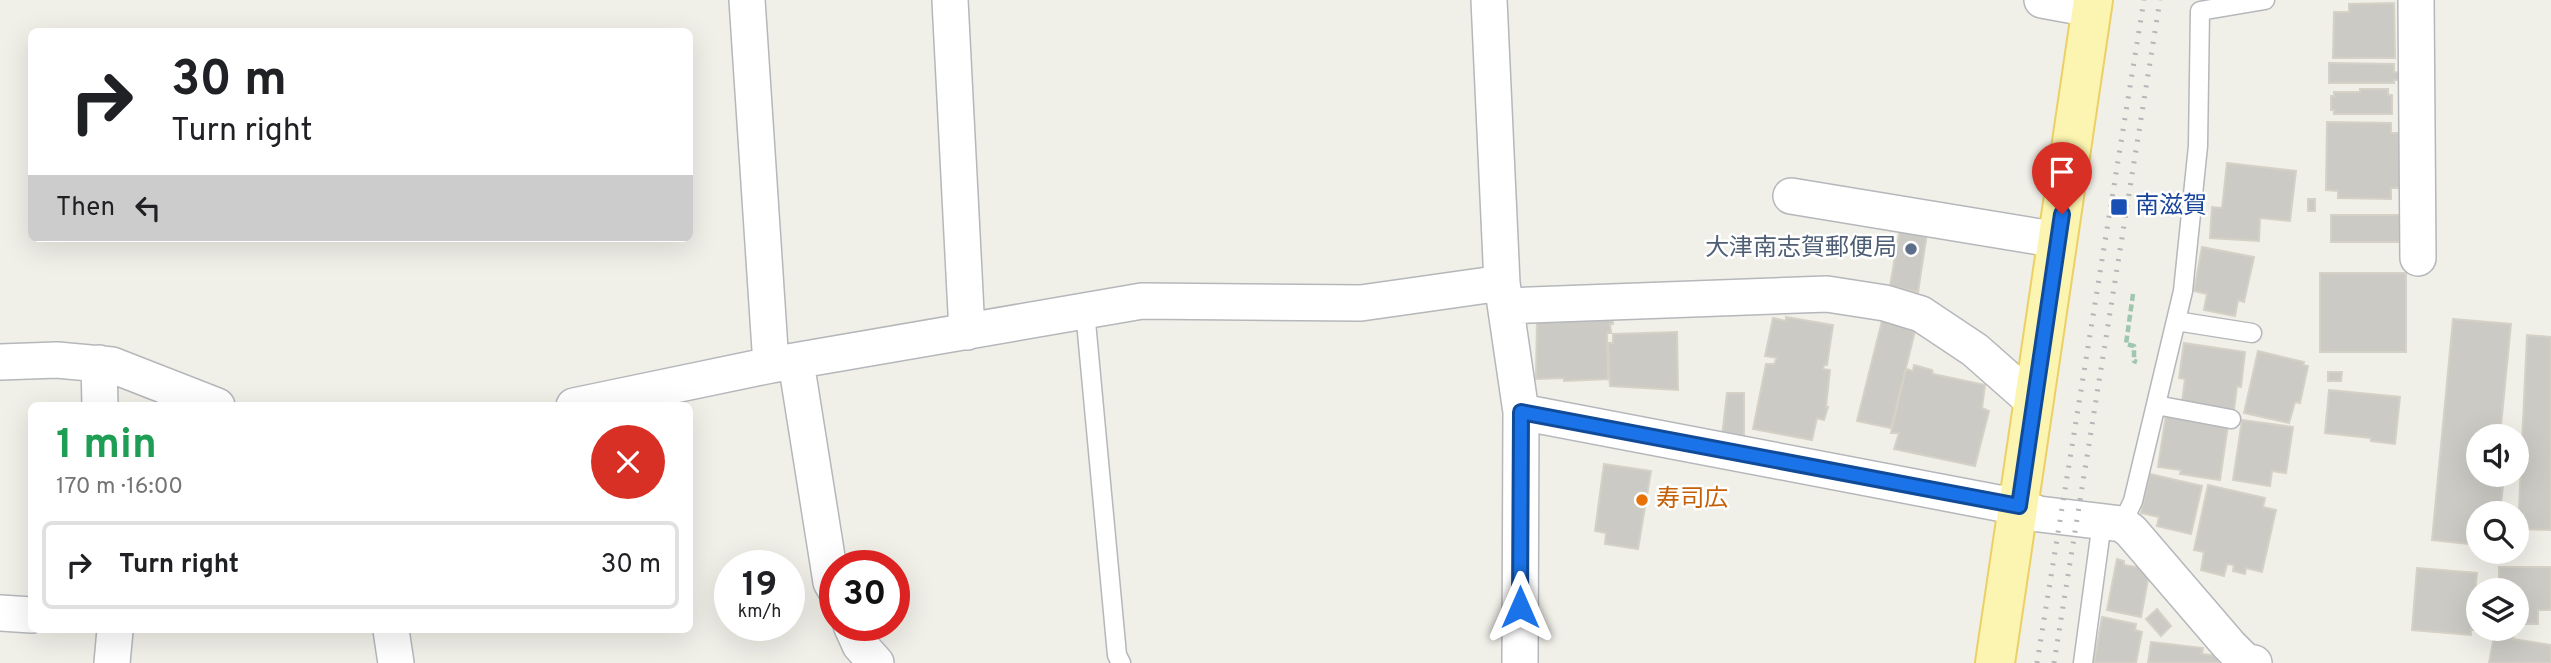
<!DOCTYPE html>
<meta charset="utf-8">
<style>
:root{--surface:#fff;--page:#f2f2f2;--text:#202124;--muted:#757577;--line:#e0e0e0}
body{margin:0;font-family:Overpass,"Noto Sans JP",sans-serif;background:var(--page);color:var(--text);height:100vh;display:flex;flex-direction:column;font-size:26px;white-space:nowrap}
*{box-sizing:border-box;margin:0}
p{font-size:23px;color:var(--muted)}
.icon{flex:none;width:38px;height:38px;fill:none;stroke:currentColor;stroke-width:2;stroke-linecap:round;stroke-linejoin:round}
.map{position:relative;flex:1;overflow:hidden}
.details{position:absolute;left:28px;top:402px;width:665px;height:231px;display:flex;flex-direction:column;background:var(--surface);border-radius:10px;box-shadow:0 7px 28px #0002}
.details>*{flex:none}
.hud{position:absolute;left:28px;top:28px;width:665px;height:214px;border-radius:10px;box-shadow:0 7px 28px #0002;background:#fff;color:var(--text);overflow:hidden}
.fabs{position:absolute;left:2466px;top:424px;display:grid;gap:14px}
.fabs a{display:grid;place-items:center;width:63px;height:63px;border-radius:50%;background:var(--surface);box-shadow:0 7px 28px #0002;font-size:35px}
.speed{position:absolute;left:714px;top:550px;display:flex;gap:14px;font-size:35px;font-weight:700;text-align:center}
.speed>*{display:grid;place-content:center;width:91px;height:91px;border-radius:50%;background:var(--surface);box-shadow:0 7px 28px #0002;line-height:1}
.speed small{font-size:18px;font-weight:400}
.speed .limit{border:10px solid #d22;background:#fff;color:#111}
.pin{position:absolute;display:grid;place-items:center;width:60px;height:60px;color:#fff;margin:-72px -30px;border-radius:50% 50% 50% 0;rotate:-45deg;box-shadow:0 0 7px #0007}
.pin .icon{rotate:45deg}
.me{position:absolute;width:77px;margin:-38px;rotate:0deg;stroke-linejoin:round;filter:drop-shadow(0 0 5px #0008)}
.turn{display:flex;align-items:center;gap:24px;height:147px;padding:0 28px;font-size:32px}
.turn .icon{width:91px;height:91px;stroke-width:2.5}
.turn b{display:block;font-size:49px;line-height:60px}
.then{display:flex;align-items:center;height:66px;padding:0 28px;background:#0003;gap:14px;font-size:26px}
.round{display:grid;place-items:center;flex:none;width:74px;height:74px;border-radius:37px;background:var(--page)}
.headline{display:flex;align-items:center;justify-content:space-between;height:119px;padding:0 28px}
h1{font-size:42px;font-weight:700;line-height:52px;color:#1e9e55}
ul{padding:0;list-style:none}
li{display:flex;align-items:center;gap:21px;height:88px;margin:0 14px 10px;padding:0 14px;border:4px solid var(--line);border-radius:10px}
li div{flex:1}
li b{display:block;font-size:26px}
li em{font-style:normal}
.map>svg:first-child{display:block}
</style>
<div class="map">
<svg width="2551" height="663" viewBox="0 0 2551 663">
<rect width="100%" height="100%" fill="#f0efe8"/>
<path fill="#cccac4" stroke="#d5d1c6" stroke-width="2" d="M2394,3L2395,58H2333L2334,12H2349V4Z
M2329,63L2394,64V72L2401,73V80H2394V83H2329Z
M2360,89H2388V95H2392V114H2334V110H2331V96H2334V92H2360Z
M2327,122L2391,123V133H2403V188H2391V199L2338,198V191L2326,190Z
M2227,163L2296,171L2290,221L2260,218L2259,241L2210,238L2212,207L2222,208Z
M2308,199H2315V211H2308Z
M2331,215H2403V242H2331Z
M1900,229L1927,233L1918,292L1890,286Z
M2202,247L2254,257L2244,302L2238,300L2235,316L2204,310L2207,294L2194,291Z
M2320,273H2406V352H2320Z
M1613,317V324H1610L1611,333H1607L1608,379L1564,381V378L1536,379L1537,318Z
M1786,317L1833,325L1827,365H1824L1823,369L1830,370L1826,407H1828L1824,420L1817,418L1812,440L1753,429L1766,364H1774L1777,358L1765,356L1773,318L1786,321Z
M1883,317L1917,323L1891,428L1857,421Z
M2453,319L2511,324L2500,436H2478V474L2504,477L2500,513H2478V545L2432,540Z
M1677,332L1678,390L1610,386L1608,343H1613V334Z
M2527,335L2551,337V530L2518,529Z
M2184,343L2245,352L2241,387L2237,386L2234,410L2182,402L2185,379L2179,378Z
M2258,351L2304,362L2303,365L2308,366L2300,403L2295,402L2289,423L2244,413Z
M1914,365L1932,370L1933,374L1985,385L1982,408L1989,411L1975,466L1894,449L1899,433H1891L1906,369L1913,371Z
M2328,372H2342L2341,381H2328Z
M2329,390L2400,397L2395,444L2371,441V438L2325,433Z
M1727,393H1744V437L1722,436Z
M2166,415L2228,425L2220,480L2180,474L2181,470L2158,467Z
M2242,420L2293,427L2286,473L2272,471L2270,486L2233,480Z
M1604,464L1651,471L1638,549L1605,544L1606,533L1595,531Z
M2150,474L2202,486L2191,534L2157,526L2159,517L2141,513Z
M2208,485L2265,498L2263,507L2276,510L2262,572L2246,568L2245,574L2233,571L2234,565L2227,564L2224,576L2201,570L2204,552L2194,550Z
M2117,559L2124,561V565L2150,569L2141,617L2107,610Z
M2499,567H2551V610H2538V624H2516V590H2499Z
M2417,568L2477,573L2474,604H2478L2477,630H2471V635L2412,630Z
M2157,609L2171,626L2161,636L2146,619Z
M2102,617L2136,624L2135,630L2142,632L2136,663H2094Z
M2495,631L2514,634L2513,639L2551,645V663H2489Z
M2151,642L2203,648L2202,654L2218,656V663H2148Z"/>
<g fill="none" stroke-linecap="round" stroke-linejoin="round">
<defs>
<path id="service" d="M1085,311L1117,655L1121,663
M2176,321L2252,333
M2156,405L2231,419
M2122,524L2133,501L2183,291L2198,146L2200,11L2265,0
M2083,663L2102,522"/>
<path id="minor" d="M747,0L771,365
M950,0L967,332
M1489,0L1502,283L1521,412L1520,663
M2042,0L2091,9
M2416,0L2418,258
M1791,196L2058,240
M1506,306L1827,294L1885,303L1921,314L1975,350L2034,402
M0,362L57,360L112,365L217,406
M796,362L831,582L835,589
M99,363L100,406
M574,406L771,365L1142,301L1361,303L1502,283
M1521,412L2019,507L2039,514L2122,524L2131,531L2229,645L2245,661L2254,663
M0,613L32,615
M851,625L860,645L876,663
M391,630L396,663
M112,663L115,630"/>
<path id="primary" d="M1995,663L2093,0"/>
</defs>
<use href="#service" stroke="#b5b7bb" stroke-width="21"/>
<use href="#minor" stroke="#b5b7bb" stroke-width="38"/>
<use href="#primary" stroke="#ecd065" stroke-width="42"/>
<path stroke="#9fc7ae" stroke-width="4.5" stroke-dasharray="7 3.5" stroke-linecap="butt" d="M2133,294L2126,344L2134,346V361L2137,362"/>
<use href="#service" stroke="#fff" stroke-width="18"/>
<use href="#minor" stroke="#fff" stroke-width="35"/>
<use href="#primary" stroke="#fcf5b1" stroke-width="38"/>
<path stroke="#b5b6b7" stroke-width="5" stroke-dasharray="2 9" stroke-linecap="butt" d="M2037,663L2144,0
M2054,663L2160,0"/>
</g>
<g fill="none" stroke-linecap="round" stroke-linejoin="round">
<defs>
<path id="route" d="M1520,607L1521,412L2019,506L2062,214"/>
</defs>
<use href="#route" stroke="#114b97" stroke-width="18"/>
<use href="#route" stroke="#1a73e8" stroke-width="12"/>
</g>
<rect fill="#1a4fb4" stroke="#fff" stroke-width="2.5" x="2110" y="198" width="18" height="18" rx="3.5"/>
<circle fill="#5c6f8a" stroke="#fff" stroke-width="2.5" cx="1911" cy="249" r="7"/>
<circle fill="#e8710a" stroke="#fff" stroke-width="2.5" cx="1642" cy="500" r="7"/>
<g text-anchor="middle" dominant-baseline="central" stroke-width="5" stroke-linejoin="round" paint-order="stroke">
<g font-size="24" fill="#164399" stroke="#fff" text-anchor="start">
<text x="2135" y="207">南滋賀</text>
</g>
<g font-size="24" fill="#4e5e75" stroke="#fff" text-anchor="end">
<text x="1897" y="249">大津南志賀郵便局</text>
</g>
<g font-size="24" fill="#c56008" stroke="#fff" text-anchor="start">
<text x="1656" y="500">寿司広</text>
</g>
</g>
</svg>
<div class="fabs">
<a><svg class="icon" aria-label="sound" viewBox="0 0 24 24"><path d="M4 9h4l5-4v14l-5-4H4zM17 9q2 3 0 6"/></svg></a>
<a><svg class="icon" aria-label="search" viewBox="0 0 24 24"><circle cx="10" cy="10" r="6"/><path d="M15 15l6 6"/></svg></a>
<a><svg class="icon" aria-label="layers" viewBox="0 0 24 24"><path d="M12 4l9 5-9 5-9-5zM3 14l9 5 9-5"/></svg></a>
</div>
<div class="speed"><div>19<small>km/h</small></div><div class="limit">30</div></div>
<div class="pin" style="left:2062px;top:214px;background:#d93025"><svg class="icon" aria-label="arrive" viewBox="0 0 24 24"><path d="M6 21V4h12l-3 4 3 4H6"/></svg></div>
<svg class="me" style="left:1520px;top:607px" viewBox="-20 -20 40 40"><path d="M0-17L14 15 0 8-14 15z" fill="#1a73e8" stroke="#fff" stroke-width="4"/></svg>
<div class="hud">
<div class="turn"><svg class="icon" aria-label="right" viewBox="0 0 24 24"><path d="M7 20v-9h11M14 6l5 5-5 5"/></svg><div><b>30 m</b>Turn right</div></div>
<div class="then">Then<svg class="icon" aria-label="left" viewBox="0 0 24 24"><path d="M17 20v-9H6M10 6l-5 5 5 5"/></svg></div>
</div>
<section class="details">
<div class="headline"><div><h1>1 min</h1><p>170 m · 16:00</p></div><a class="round" style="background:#d93025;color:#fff"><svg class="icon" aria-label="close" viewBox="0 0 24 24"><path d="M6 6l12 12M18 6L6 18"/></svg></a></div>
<ul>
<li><svg class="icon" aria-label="right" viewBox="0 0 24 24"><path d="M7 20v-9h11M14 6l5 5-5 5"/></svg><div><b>Turn right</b></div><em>30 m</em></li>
</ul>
</section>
</div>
